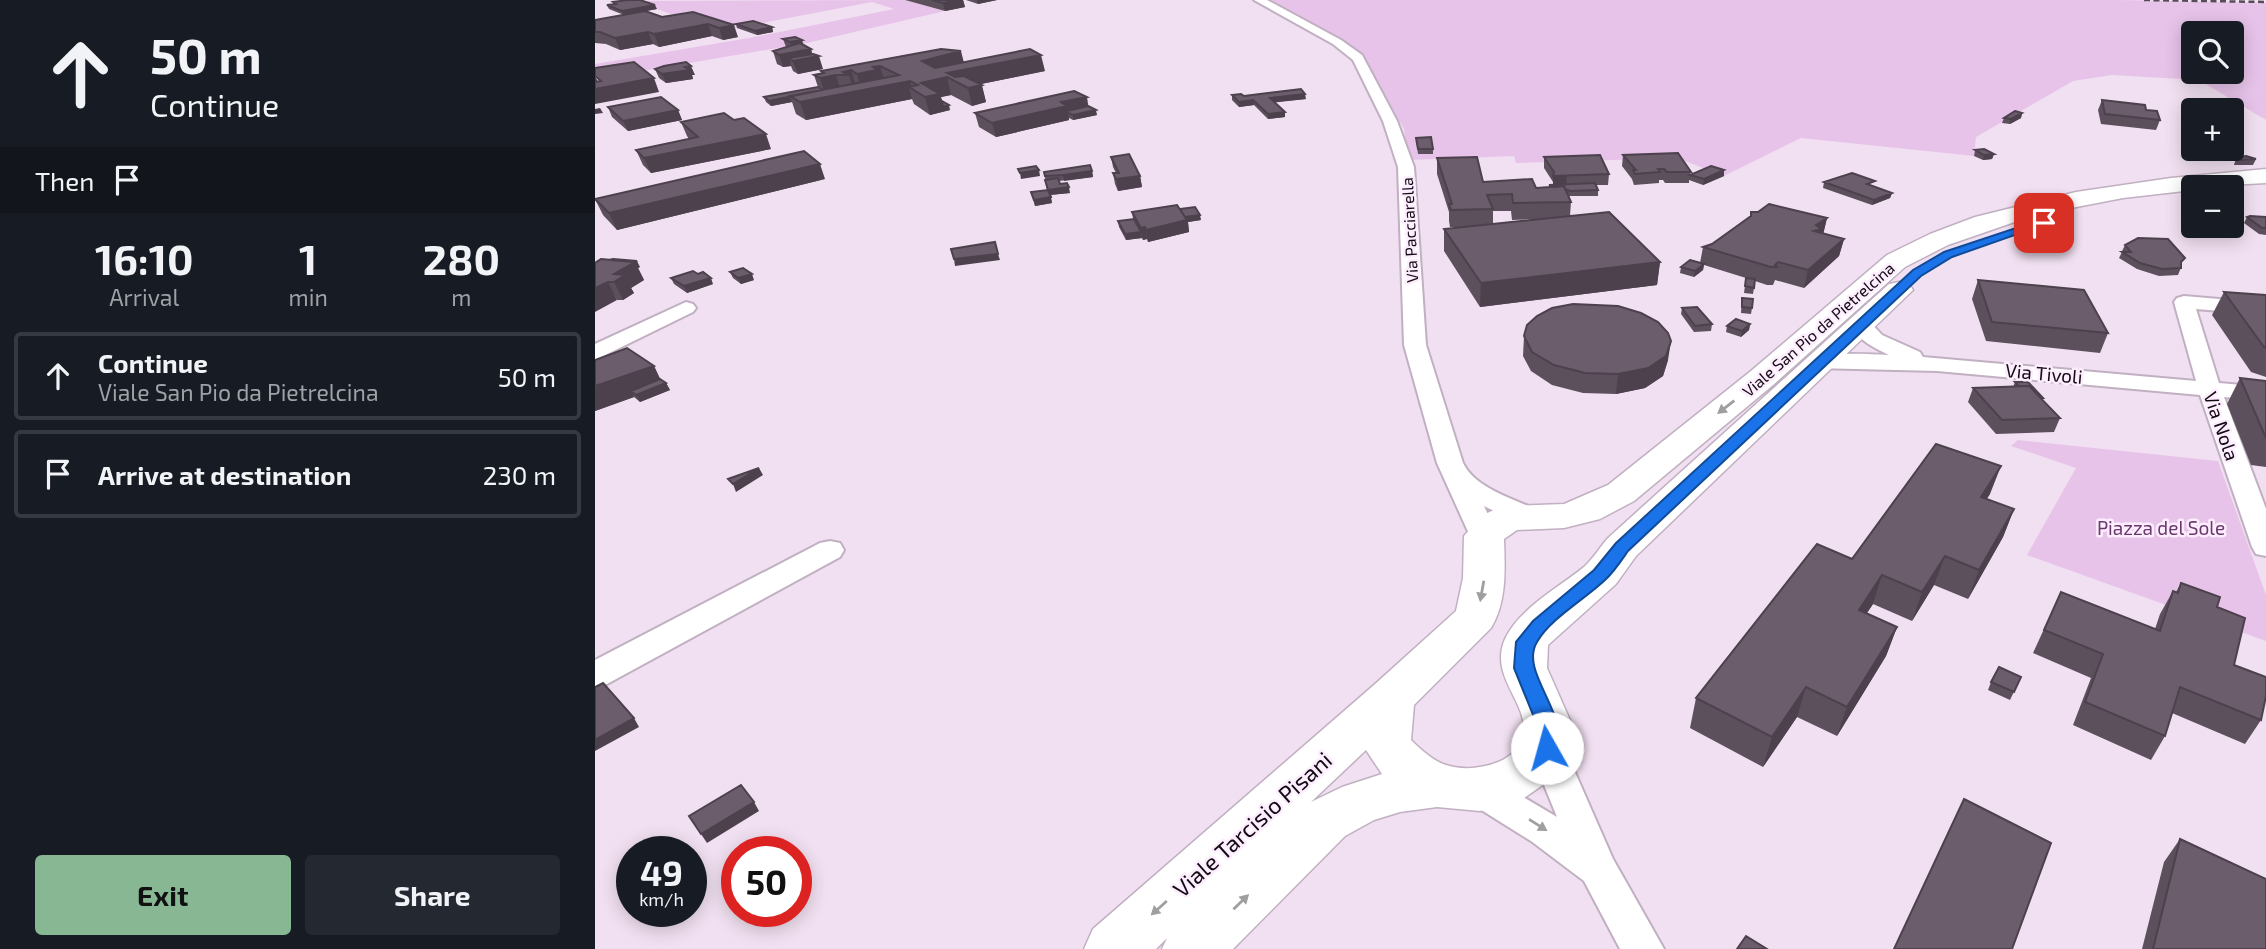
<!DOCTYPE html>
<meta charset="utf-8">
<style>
:root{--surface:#171b24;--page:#242831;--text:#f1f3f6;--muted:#9ea1a6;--line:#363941;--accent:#88b794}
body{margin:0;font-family:"Exo 2",sans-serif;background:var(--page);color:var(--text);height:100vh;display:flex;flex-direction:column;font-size:26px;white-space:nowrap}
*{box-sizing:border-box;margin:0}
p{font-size:23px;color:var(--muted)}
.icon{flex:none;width:38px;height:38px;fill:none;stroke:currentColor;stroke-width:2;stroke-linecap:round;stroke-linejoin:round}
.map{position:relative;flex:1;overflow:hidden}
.sheet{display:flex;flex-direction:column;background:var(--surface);width:595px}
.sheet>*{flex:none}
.banner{background:#171b24;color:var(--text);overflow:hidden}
.tools{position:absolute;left:1586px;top:21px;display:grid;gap:14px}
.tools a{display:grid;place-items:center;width:63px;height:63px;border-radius:7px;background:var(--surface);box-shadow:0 4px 18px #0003;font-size:35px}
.speed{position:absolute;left:21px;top:836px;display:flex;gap:14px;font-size:35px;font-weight:700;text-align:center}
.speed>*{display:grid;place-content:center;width:91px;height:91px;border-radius:50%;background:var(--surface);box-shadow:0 4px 18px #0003;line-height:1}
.speed small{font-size:18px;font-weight:400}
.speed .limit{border:10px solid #d22;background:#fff;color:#111}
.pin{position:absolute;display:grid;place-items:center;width:60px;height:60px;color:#fff;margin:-30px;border-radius:14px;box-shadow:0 4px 10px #0006}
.me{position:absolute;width:77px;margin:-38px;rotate:353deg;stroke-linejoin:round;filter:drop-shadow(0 0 5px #0008)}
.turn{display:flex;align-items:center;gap:24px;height:147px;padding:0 35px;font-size:32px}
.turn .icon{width:91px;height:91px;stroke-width:2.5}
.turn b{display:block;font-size:49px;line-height:60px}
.then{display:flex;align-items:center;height:66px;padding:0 35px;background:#0003;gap:14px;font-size:26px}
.eta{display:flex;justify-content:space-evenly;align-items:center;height:119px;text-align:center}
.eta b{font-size:42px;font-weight:700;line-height:49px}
.button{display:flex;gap:14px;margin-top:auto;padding:14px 35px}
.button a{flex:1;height:80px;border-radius:7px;background:var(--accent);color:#111;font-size:28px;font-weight:700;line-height:80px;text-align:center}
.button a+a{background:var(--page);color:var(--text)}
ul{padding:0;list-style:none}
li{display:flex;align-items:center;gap:21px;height:88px;margin:0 14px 10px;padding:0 21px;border:4px solid var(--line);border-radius:7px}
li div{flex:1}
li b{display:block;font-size:26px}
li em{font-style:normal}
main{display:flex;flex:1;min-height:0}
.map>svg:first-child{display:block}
</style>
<main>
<section class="sheet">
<div class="banner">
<div class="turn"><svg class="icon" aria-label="ahead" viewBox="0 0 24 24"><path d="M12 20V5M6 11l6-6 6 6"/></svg><div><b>50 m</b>Continue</div></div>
<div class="then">Then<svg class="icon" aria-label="arrive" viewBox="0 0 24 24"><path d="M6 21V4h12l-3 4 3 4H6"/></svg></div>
</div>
<div class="eta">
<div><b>16:10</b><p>Arrival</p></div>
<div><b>1</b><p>min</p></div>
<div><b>280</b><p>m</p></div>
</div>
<ul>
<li><svg class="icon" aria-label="ahead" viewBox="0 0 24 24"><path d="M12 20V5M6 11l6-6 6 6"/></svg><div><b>Continue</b><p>Viale San Pio da Pietrelcina</p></div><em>50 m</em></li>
<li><svg class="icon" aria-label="arrive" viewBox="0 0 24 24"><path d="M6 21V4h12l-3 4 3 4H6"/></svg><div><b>Arrive at destination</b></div><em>230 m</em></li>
</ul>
<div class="button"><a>Exit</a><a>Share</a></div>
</section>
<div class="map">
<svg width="1671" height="949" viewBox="0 0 1671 949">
<rect width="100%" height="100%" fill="#f1e0f1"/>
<path fill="#e7c3e9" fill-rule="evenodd" d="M310,0L350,11L212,43L0,79V64L154,38L299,9L277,2L125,31L39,1Z
M672,0H1524L1671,3V120L1604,80L1517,75L1478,81L1381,137L1379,156L1206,138L1129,176L1082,158L921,163L919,156L813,160L809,129L765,55ZM1598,33H1636V72H1598Z
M1423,440L1623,461L1671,595V641L1432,555L1481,468L1416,446Z"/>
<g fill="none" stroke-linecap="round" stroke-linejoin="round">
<defs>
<path id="minor" d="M659,0H672L746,40L767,55L802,121L819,167L831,345L868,463C880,488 918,499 943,510L947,516L943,522C924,527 906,514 889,506L903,536L899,542L889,545L879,542L875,536L842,463L809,345L803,167L788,121L758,60L738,44Z
M1589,296L1671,303V315L1601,309L1624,383L1671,387V401L1629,397L1671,509V556L1661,554L1657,547L1605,395L1342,371L1219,368L1216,363L1219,358C1244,352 1269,354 1294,355C1277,347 1266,341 1255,326L1258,321H1274L1287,335L1325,352L1328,357L1601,381L1579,302L1582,298Z
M91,302L98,304L101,308L98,312L0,360V344Z
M235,541L245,543L249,550L245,557L12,684L0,687V660L225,543Z
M952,734L965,738L1018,859L1069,949H1025L989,881L936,841L872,801L867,790L872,779L885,775L898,779L962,817L934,748L939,738Z"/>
<path id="secondary" d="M1671,169V183L1598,187V190L1528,198L1440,215L1353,245L1310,267L1178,385L1039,501L1005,519L969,528L922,530L909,539C910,569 912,602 896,628L819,705L816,740C825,749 838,761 851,765C876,774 927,764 929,731C931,701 894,675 910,639C925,608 963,588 989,567C998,559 1005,547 1013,538L1294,284L1304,282L1314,284L1318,290L1041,556L1021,584L953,645L952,668L978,727L977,748L970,762L952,782L929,798L885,811L842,807L805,812L779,820L750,836L638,949H567L572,938L561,949H489L498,929L779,685L861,611L868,578L869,536L888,515L901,509L915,506L969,504L1013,485L1156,371L1292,255L1335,234L1380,217L1481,192L1576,178ZM771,750L787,774L747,787L716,802Z"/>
</defs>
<use href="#minor" stroke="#c0b0c1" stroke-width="4"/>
<use href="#secondary" stroke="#c0b0c1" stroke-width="3"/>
<use href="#minor" fill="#fff" fill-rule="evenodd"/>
<use href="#secondary" fill="#fff" fill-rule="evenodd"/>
<path stroke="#564d56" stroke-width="2.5" stroke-dasharray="6 3.5" stroke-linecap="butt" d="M1549,0L1671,2"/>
</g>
<path fill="#5d505d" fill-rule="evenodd" d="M310,0H368L370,7L350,11Z
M371,0H402L383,4Z
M18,2L62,9L29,15L14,9L12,5L18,4Z
M98,12L143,37L128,40L117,36L64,47L58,44L25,50L11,44L0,43V20L67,17Z
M141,24L177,27L178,32L162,35L142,28Z
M188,39L208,45L216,49L217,54L228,69L203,74L198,71L196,66L188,67L182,64L178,51L191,47Z
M346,49L369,62L450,71L386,84L391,102L377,106L356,95L346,97L347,101L355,110L335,115L319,104L317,99L211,120L201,114L197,102L176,106L171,102L169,97L223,87L219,75L227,73L226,71Z
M60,69L100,75H97L98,79L71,83L64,78Z
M637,95L649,96L711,99L680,102L690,117L673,119L659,105L644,107L637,100Z
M1507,100L1551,110L1565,120L1561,130L1506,124L1503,110Z
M493,106L502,115L478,120L474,118V120L401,137L384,127L380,113Z
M13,107L83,110L87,120L33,131L17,117Z
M1427,113L1426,118L1415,124L1407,123L1409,118Z
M86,122L176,149L56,173L48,165L41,150L94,139L92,136Z
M821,138L838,149V154H823Z
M1380,150L1399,154L1397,159L1388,160L1379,156Z
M1028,155L1096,172L1095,175L1129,170V176L1108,185L1094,180V183H1070L1068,180H1064V183L1039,185L1037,179L1027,166Z
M516,157L545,176L547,187L523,191L520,184L518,173H521L518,167Z
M949,157L1014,174L1013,185H1001L1003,190V196H974L976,202L975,216L1065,262L1062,285L885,307L849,251V229L874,227H855L854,221V212L842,174V158L888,182L941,188L954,187V185H958V182L949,168ZM898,211H916L917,220L944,219L898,224Z
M1641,158L1661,159L1658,165H1639Z
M497,171L498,177L464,181L465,184L475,193L455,195L457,203L440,206L436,192L452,190L449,172Z
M230,179L22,230L8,215L0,199Z
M1229,182L1279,187L1297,193L1295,198L1277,205L1228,188Z
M585,209L606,220L593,222L594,232L553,242L552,239L548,240L547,238L531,240L524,227L523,221L538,219L537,212Z
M1156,212L1232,218L1228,234L1249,239L1244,256L1209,288L1180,280L1178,285H1172L1160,281L1158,294L1149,293L1151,278L1109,265L1108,270L1099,277L1085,273L1086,267L1105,263L1108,247L1117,244L1155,216Z
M1652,217H1671V235L1664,234L1649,223Z
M1530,245L1587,265L1583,275L1564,276L1542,269L1524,258L1527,252H1528L1527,251Z
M0,263L45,267L43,268L49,280L36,288L39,293L28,300H22Z
M135,272L159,280L146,284L138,278Z
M76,278L118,284L92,293L79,284Z
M1383,280L1513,333L1505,353L1391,341L1377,299Z
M1629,292L1671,295V377L1656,372L1617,315Z
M1147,298L1157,308L1156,314L1146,313Z
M1087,308L1117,324L1116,331L1099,332L1086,314Z
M1155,324L1154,330L1146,337L1131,332L1132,326Z
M929,336L1073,360L1068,376L1050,388L1021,394L988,393L957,385L936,371L928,356Z
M0,360L59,366L65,379L71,383L75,390L45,402L39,397L0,411Z
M1645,378L1671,381V467L1656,465L1632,404Z
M1420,382L1448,398L1447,400L1465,418L1459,432L1401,434L1373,402L1378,388L1418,387Z
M1395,494L1391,499L1419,509L1408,537L1373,599L1339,585L1317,621L1278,604L1272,613L1302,627L1291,656L1242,736L1202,717L1168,767L1095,728L1101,698L1257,559Z
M1586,583L1622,607L1639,665L1666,720L1650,744L1577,713L1570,736L1556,760L1478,725L1496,678L1438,653L1466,592L1560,629L1565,614L1578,591L1581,592Z
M1426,677L1415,700L1393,690L1396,682Z
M1585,839L1671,949H1547L1569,862Z"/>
<path fill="#4c414c" d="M363,0H368L370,7L350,11L348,3Z
M382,0H402L383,4Z
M60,5L62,9L29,15L27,11Z
M113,24L117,36L64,47L59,34Z
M139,25L143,37L128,40L124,28Z
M177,27L178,32L162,35L160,31Z
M53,32L58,44L25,50L20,38Z
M207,40L210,50L216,49L218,57L224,56L228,69L203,74L198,61L194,58L196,66L188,67L184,55L198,52L195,42Z
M366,51L370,67L332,78L327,61Z
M446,55L450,71L371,87L352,73Z
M96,66L100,75H97L98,79L71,83L67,74Z
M285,66L290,83L315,81L317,89L314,87L317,99L211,120L205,102L267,90L262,74L278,67Z
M256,70L261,87L258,88L254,75L248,72Z
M241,75L246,92L229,91L225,78Z
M0,76L6,88L59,78L64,92L0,104Z
M352,77L356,95L346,97L348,107L354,105L355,110L335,115L326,83Z
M387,85L391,102L377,106L373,88Z
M710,94L711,99L675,103V98Z
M195,97L197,102L176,106L174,101Z
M492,97L494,111L473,113L474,120L401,137L397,123L466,102Z
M658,100L659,105L644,107V102Z
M5,108L8,113L0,114V109Z
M83,110L87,120L33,131L28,121Z
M501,110L502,115L478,120V115Z
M690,112V117L673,119V114Z
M1427,113L1426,118L1415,124L1416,119Z
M171,134L176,149L56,173L49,158Z
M1399,154L1397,159L1388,160L1389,155Z
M225,164L230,179L22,230L14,213Z
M444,170L445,176L426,179L425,173Z
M1129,170V176L1108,185L1109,179Z
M497,171L498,177L469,181L468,175Z
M972,175L971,186L958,187V176Z
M545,176L547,187L523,191L521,179Z
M474,187L475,193L454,195L453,190Z
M1297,193L1295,198L1277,205L1279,200Z
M456,197L457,203L440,206L439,200Z
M605,215L606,220L593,222L594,232L553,242L551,230L589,217Z
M1232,218L1228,235L1215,249L1221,225Z
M550,227L552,239L548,240L546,228Z
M546,232L547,238L531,240L530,234Z
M1249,239L1244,256L1209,288L1213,270Z
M403,254L405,260L360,266L359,259Z
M42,261L45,267L43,268L49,280L36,288L39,293L28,300L19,282V274Z
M1065,262L1062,285L885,307L886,283Z
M1109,264L1108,270L1099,277L1100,271Z
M157,274L159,280L146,284L143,278Z
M116,278L118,284L92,293L89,286Z
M13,282L22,300L0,312V288Z
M1155,324L1154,330L1146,337L1147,331Z
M1076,341L1073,360L1068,376L1050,388L1021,394L1023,374Z
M59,366L68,385L71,383L75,390L45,402L41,395L36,391L39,397L0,411V386Z
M1406,466L1395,494L1375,525L1386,497Z
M164,468L168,475L141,492L138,484Z
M1419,509L1408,537L1373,599L1384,570Z
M1350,556L1339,585L1317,621L1327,592Z
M1287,575L1278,604L1254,639L1264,610Z
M1302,627L1291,656L1242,736L1252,707Z
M1211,687L1202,717L1168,767L1177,737Z
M39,718L44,727L0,751V740Z
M159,802L164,811L112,843L106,834Z"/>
<path fill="#6c5d6c" stroke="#4c414c" stroke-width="2" d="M33,0H45L60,5L27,11L12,5L21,4L18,2Z
M337,0H363L348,3Z
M50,11L67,17L98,12L139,25L124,28L113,24L59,34L53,32L20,38L5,32H0V20Z
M158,21L177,27L160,31L141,24Z
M200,37L207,40L195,42L188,39Z
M205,43L216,49L184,55L178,51Z
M346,49L366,51L327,61L340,68L435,49L446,55L352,73L360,77L369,76L387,85L373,88L352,77L326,83L345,94L330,97L314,87L323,85L315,81L205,102L195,96L304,75L285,66L278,67L282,70L262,74L256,70L248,72L254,75H241L225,78L219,75L229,73L226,71Z
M218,54L224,56L198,61L194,58Z
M39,62L59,78L0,89V82L6,81L0,76V68Z
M91,62L96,66L90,67L95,70L67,74L60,69L69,66Z
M223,87L227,90L174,101L169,97Z
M706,89L710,94L675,98L690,112L673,114L658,100L644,102L637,95L646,94L649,96Z
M479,91L492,97L466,102L472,106L397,123L380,113Z
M66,97L83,110L28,121L13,107Z
M1507,100L1550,105L1551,110L1562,111L1565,120L1510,114Z
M347,101L354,105L348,107Z
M493,106L501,110L478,115L473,113L472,111Z
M1420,111L1427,113L1416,119L1409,118Z
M129,113L139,120L149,118L171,134L49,158L41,150L103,137L86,122Z
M836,137L838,149H823L821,138Z
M1389,149L1399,154L1389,155L1380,150Z
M209,151L225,164L14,213L0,199Z
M1083,153L1096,172H1072L1069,169H1063L1065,172L1040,174L1038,170H1041L1028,155Z
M534,154L545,176L521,179L518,173H524L516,157Z
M1005,155L1014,174L958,176L959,172L949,157Z
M1651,156L1661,159L1642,160L1641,158Z
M882,157L888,182L937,179L941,188L969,186L976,202L918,203L917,194L892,195L898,209L856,210L854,204H857L842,158Z
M495,165L497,171L468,175L450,176L449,172Z
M441,166L444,170L425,173L423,169Z
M1116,166L1129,170L1109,179L1095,175Z
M1257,173L1280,181L1272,184L1297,193L1279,200L1229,182Z
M463,178L465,184L472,183L474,187L453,190L450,180Z
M1000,183L1003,190L975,191L970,189L969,186L960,187L954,185Z
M453,190L456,197L439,200L436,192Z
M1174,204L1232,218L1221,225L1226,229L1219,231L1249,239L1213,270L1183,262L1180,265L1182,267H1176L1108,247L1117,244L1156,216V212H1163Z
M582,205L592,220L551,230L550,227L546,228L537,212Z
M600,207L605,215L590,217L585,209Z
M1014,212L1065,262L886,283L849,229Z
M1655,216L1671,217V228H1667L1652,217Z
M539,219L546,232L530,234L523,221Z
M1543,238L1573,239L1590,258L1586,262V268L1567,269L1545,263L1527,252H1536L1530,245Z
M400,242L403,254L359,259L356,249Z
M6,259L40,262L19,274L30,275L19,282H13L0,288V263Z
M18,259L42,261L39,262L15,260Z
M1095,260L1109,264L1100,271L1086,267Z
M148,268L157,274L143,278L135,272Z
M98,271L103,274L108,272L116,278L89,286L76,278Z
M1151,278L1160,279L1159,288L1150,286Z
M1383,280L1489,290L1513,333L1397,322Z
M1629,292L1671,295V348L1669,347Z
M1147,298L1158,299L1157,308L1147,307Z
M978,304L1023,306L1046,313L1063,322L1073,333L1076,341L1071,356L1053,368L1023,374L990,373L959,365L937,352L929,336L932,325L942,316L957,308Z
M1102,307L1117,324L1100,326L1087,308Z
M1141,319L1155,324L1147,331L1132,326Z
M32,348L59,366L0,386V360Z
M1645,378L1671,381V438Z
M65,379L71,383L41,395L36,391Z
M1420,382H1433L1448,398H1446L1434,386H1424Z
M1434,386L1465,418L1407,420L1378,388Z
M1341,444L1406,466L1386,497L1419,509L1384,570L1350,556L1327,592L1287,575L1264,610L1302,627L1252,707L1211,687L1177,737L1101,698L1222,544L1257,559Z
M164,468L138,484L133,479Z
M1586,583L1625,597L1622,607L1650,618L1639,665L1671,677V696L1666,720L1585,687L1570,736L1490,702L1508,654L1449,630L1466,592L1565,631L1578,591L1583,593Z
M1404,667L1426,677L1419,692L1396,682Z
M8,683L39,718L0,740V687Z
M146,785L159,802L106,834L94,816Z
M1369,799L1456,843L1417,949H1299Z
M1585,839L1671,879V949H1558Z
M1151,936L1172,949H1142Z"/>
<defs><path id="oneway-solid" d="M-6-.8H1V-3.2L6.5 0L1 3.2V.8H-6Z" transform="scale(1.75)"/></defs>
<g fill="#a09ea0">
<use href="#oneway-solid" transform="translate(1131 407) rotate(142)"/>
<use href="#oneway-solid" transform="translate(887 591) rotate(100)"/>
<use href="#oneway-solid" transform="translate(943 825) rotate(32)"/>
<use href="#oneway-solid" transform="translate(646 902) rotate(-44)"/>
<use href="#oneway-solid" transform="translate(564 908) rotate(138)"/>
</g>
<path fill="#1a73e8" stroke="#114b97" stroke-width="2" d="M1445,220L1454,223L1357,257L1326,276L1033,551C1026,561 1019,572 1010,580C990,599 955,619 942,642C923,673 979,717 960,754L952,756L945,754L941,748L943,727L919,668L921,642L938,621L999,570L1021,543L1318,270L1349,252Z"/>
<g text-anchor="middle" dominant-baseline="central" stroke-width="5" stroke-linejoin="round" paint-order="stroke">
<g font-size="16" fill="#110c11" stroke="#feedff">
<text transform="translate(814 230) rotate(-93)">Via Pacciarella</text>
<text transform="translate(1223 329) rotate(-41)">Viale San Pio da Pietrelcina</text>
</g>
<g font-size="19" fill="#110c11" stroke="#feedff">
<text transform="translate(1449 373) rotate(5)">Via Tivoli</text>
<text transform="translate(1627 426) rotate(71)">Via Nola</text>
</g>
<g font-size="19" fill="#69386c" stroke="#feedff">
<text x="1566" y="527">Piazza del Sole</text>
</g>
<g font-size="23" fill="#110c11" stroke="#feedff">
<text transform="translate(657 824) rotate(-42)">Viale Tarcisio Pisani</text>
</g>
</g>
</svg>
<div class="tools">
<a><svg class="icon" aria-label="search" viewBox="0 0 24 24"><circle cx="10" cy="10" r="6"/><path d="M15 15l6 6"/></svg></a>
<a>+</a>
<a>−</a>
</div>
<div class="speed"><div>49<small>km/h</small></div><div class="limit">50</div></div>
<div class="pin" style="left:1449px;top:223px;background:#d93025"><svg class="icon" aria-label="arrive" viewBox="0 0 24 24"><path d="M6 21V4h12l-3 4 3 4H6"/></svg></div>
<svg class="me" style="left:952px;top:748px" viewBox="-20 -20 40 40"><circle r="19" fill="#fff"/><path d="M0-13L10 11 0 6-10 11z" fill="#1a73e8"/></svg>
</div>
</main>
